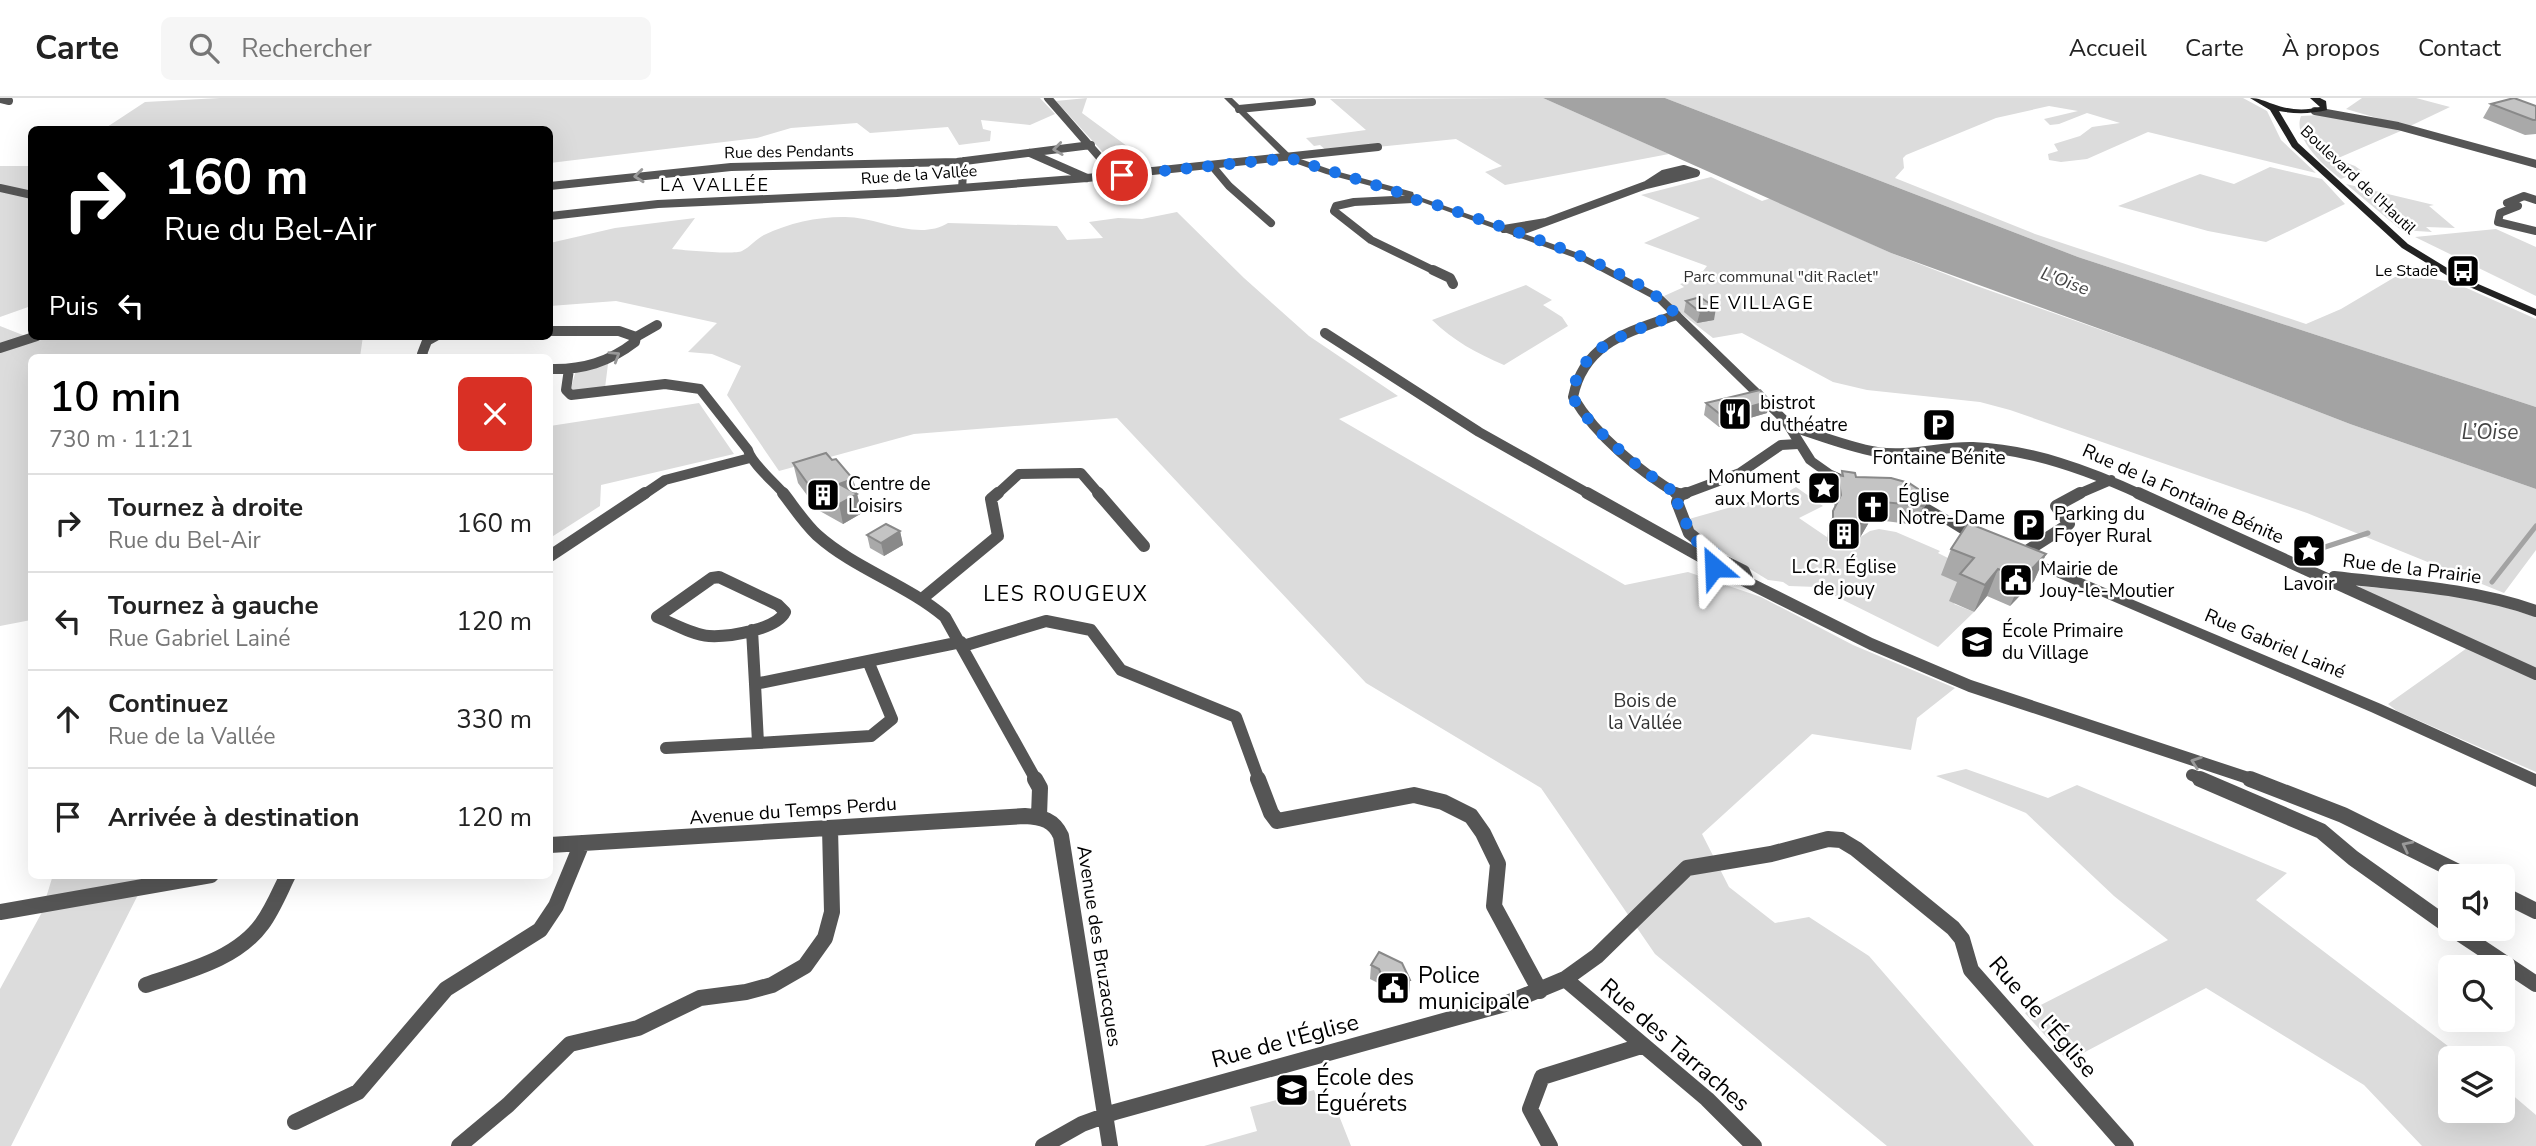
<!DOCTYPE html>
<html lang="fr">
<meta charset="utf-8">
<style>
:root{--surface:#fff;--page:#f6f6f6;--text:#222;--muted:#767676;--line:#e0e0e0;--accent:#000}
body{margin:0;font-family:"Nunito Sans",sans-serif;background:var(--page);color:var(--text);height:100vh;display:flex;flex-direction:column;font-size:26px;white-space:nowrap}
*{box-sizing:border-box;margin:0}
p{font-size:23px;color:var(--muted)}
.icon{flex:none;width:38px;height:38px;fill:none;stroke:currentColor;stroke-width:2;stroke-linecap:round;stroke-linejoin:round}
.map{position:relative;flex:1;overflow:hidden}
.panel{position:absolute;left:28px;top:256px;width:525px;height:525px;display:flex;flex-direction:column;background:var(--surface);border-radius:10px;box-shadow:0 7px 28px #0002}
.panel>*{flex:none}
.top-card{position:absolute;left:28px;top:28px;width:525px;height:214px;border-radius:10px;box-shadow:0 7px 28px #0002;background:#000;color:#fff;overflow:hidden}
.fabs{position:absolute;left:2438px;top:766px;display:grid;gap:14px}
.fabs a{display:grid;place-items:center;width:77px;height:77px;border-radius:10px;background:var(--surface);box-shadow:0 7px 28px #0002;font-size:35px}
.pin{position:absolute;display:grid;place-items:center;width:60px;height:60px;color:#fff;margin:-30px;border:4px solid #fff;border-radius:50%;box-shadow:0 2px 7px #0007}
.me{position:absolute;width:77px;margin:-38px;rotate:334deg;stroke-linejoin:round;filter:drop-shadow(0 0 5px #0008)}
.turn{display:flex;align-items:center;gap:24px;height:147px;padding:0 21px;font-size:32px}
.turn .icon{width:91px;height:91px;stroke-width:2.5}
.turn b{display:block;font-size:49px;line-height:60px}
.then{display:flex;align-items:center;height:66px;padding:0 21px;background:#0003;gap:14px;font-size:26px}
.round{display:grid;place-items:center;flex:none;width:74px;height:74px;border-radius:10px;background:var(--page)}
.summary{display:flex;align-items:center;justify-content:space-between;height:119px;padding:0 21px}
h1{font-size:42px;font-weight:600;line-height:52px;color:var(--accent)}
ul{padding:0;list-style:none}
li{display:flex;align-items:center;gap:21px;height:98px;padding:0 21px;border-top:2px solid var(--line)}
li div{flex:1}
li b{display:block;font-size:26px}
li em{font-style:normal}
header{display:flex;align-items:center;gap:42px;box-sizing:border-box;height:98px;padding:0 35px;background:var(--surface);border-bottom:2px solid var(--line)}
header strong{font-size:33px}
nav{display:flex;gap:38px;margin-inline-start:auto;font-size:24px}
.search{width:490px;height:63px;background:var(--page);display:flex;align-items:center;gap:18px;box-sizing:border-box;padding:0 24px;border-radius:10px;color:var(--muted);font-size:26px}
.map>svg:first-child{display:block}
</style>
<header>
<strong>Carte</strong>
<div class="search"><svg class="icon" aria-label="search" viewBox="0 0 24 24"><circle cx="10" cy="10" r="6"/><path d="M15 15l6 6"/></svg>Rechercher</div>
<nav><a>Accueil</a><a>Carte</a><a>À propos</a><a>Contact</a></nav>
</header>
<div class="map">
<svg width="2536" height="1048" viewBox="0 0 2536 1048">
<rect width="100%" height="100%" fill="#fff"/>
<path fill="#dcdcdc" d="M220,0H1040L1055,16L1030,27L981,22L983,31L991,33L990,43L959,47L948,29L870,35L857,25L791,30L757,40L550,65V32L104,31L145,4Z
M1087,0L1082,15L1150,65L1147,72L1120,73L1056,3Z
M1543,0L1669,56L1505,87L1485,74L1502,68L1456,41L1328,54L1320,47L1314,48L1306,40L1366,32L1330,1Z
M1665,0H2243L2267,13L2281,42L2316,75L2148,34L2087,61L2061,64L2049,62L2048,56L2058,53L2054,46L2080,38L2092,29L2120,25L2087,15L2059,26L2050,27L2044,21L2078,13L2049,8L1996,20L1906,57L1903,60L1904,70L1895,80L2035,136L2306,226L2341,211L2395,179L2406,177L2453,184L2536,221V309L2078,159Z
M2362,0H2416L2450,9L2408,29L2346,11Z
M2320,17L2403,32L2336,61L2355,68L2362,73L2341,81C2325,69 2292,40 2301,18Z
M0,68H32L31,208L0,219Z
M2270,69L2322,81L2345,106L2266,144L2208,133L2118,108L2200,76L2234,86Z
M1711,79L1762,103L1771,100L1891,155L1974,187L2158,252L2350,326L2536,391V452L2504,495L2307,415L2010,312L1980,304L1867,292L1833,284L1742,235L1713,240L1678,213L1664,198L1684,189L1680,186L1695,181L1689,178L1703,173L1707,168L1644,145L1700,120L1641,97Z
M2346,86L2434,107L2429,108L2455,130L2426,129L2432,134L2401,132Z
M1177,114L1244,180L1309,238L1398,298L1339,321L1625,487L1688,474L1761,499L1853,547L1955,590L1917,620L1911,652L1812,636L1702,736L1729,789L1775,825L1809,819L1869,858L2034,1048H1887L1655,856L1541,690L1366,585L1117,320L914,336L779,373L727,297L741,268L712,256L688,254L717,225L616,203L550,208V145L615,130L695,120L672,151C685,152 733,157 742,153C750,149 756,141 764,137C789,125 816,119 843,119C877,118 917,144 948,125L1057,128L1067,142L1103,140L1089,124L1118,120L1142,121Z
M2496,131L2536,149V198L2415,139Z
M1526,187L1552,202L1543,207L1562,219L1568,228L1504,267C1476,255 1454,243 1432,222Z
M0,228L38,243L53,238H363L360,259H32L31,522L0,528Z
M608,266L605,290L576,295L571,290L576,272Z
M699,305L734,356L601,387L600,408L550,440V328Z
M1796,389L1823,408L1799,420L1843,450L1870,433L1879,431L1896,434L1940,453L1938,455L1950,461L1967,488L1954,506L1974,514L1938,549L1817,489L1789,488L1783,484L1768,482L1698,439L1689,421L1749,404L1753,407L1777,400Z
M2360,488L2471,499L2536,519V571L2359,492Z
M2467,550L2536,580V674L2397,613L2388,606Z
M1966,671L2048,700L2077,687L2287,775L2256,802L2465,961H2450V1013H2502L2503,989L2536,1017V1048H2422L2364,987L2206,890L2068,963L2025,915L2168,842L2114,798L2026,715L1936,678Z
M53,777H148L11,1048H0V891L41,816Z
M1314,992L1322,1014L1336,1010L1351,1048H1204L1257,1033L1250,1009Z"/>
<path fill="#a3a3a3" d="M1543,0H1665L2078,159L2536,309V391L2350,326L2158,252L1891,155Z"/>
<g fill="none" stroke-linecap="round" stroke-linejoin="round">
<path stroke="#a3a3a3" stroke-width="5" d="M2322,450L2368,435
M2492,484L2536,428"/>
<path stroke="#555" stroke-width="8" d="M1048,0L1116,78
M0,1L9,3
M1239,11L1312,4
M2315,13L2398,28L2536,66
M1030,55L1087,80
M1213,69L1229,88L1271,125
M1684,71L1696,75L1646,87L1663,76Z
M550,88L731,69L957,64L1091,47
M0,90L32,97
M962,90L964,63
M1413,101L1354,104L1336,108L1334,113L1371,142L1437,174
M2536,102L2524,98L2507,105L2518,108L2500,115L2498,124L2536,133
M550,118L658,106L897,95L1087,80L1378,49
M1546,124L1646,87
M1504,131L1546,124L1516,135"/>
<path stroke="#555" stroke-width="10" d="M1433,172L1450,180L1453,186
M1676,217C1629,234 1584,244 1573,299C1597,339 1639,373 1679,397
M550,233H619L636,239L635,244C609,264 583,272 550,271
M1325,235L1479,334L1591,397
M636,239L657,227
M0,250L37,238
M424,259L422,256L427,243L436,238
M569,271L566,292L571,297L665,286L700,291L748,352C751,365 775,385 785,397
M1790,328C1818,337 1848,349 1877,354C1910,359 1941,348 1973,349C2031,351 2090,373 2142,397
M643,397L665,382L750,360
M996,397L1019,376L1081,375L1100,397
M1681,397L1740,375L1781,347L1798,346
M2076,397L2111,382"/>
<path stroke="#555" stroke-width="12" d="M783,395C794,409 804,425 817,437C855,471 906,486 945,519L1036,682
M1098,395L1144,448
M1587,395L1714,466
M1676,395L1680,397
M2138,395L2536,576
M1680,397L1686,395
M1680,397L1677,404L1689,435L1722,462
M550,458L645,395
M2019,458L2069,426L2056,408L2080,395
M1722,462L1744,473L1747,480C1733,484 1721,478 1714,466Z
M719,479L778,507L785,514C776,532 728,539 709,538C693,537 672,525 657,519L712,480Z
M2334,479C2402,487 2471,490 2536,513
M1743,482L1871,546L1970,588L2254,682
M923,500L998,438L991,401L998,395
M752,532L755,586
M963,548L1046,523L1091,532L1121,572L1236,619L1259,682
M758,645L871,638L892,621L868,563
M666,650L758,645L755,586L961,544
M2192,677L2204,682"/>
<path stroke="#555" stroke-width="16" d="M1035,681L1040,690L1039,718
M1258,681L1271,715L1277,723L1414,697L1443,704L1471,718L1483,735L1498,766L1494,808L1540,893
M2200,681L2321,733L2353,760L2450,829
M2250,681L2343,717L2468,779
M550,747L1025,718C1042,719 1054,722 1061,738L1110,1048
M2502,796L2536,813
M0,814L211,777
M2453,831L2536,886
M1565,881L1707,1001L1754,1048
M146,887C186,873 236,862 262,826C273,811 280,793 288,777
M295,1024L358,994L446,891L540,832L556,808L582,745
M459,1048L508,1007L570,946L638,930L700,900L746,894L772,887L805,868L825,840L832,814L830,730
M1043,1048L1082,1026L1115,1014L1505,906L1565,881L1597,858L1687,770L1771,756L1828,741L1841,742L1856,751L1953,830L1962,841L1971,872L2126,1048
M1550,1048L1530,1011L1542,979L1641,948"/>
<path fill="#555" fill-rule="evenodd" d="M1224,0H1232L1292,58L1332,72L1413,94L1414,97L1584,157L1663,198L1791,322L1815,360L1832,372L1859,384L1853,388L1824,378L1806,365L1782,326L1655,202L1578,161L1397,95L1326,76L1286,62Z
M1910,395L1984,438L1985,441L1979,445L1974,444L1906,402L1904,399Z
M2024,456L2381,606L2536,676V689L2371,614L2019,463L2017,460L2019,457Z"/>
<path fill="#222" fill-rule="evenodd" d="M2250,0C2259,0 2264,3 2273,6C2288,12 2305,13 2320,9L2310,0H2320L2326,3L2327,12C2310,16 2295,16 2279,13L2298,45L2408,146L2462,179L2536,211V218L2456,183L2402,150L2292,49L2270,12Z"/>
</g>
<path fill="#a9a9a9" d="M2491,6L2536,8V36L2525,37L2483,20Z
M1686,203L1714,222L1697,225L1684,214Z
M1706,305L1767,315L1719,329L1704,317Z
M793,365L853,381L862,415L843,426L818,412L798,385Z
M1842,373L1925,407L1919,425L1917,427L1869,421L1868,426L1858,443L1843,450L1827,443L1828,432L1835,410L1832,395L1838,377H1841Z
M900,433L903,447L884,458L870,450L867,437Z
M1951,451L2046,456L2034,483L2010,508L1987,498L1974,514L1949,503L1957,484L1941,477Z
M1371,867L1410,882L1409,896L1385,902L1378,885L1370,881Z"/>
<path fill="#898989" d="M1716,210L1714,222L1697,225L1700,214Z
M1770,303L1767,315L1719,329L1721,317Z
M853,381L862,415L843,426L839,406V386Z
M1925,407L1919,425L1917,427L1923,408Z
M1874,408L1868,426L1858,443L1843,450L1849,432Z
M900,433L903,447L884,458L881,445Z
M2046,456L2034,483L2010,508L2022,481Z
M1998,471L1987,498L1974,514L1985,487Z
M1410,882L1409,896L1385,902L1386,888Z"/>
<path fill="#c4c4c4" stroke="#898989" stroke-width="2" d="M2514,0L2536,8V22H2533L2491,6Z
M1700,199L1716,210L1700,214L1686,203Z
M1760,292L1770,303L1721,317L1706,305Z
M826,355L832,362L836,361L853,381L839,386L857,396L839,406L813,393L793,365Z
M1842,373L1855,375L1856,379L1891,380L1909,385L1921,393L1925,407L1923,408L1874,403V408L1864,424L1849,432L1833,424V413L1841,397L1838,377L1843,378Z
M1968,425L2046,456L2022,481L1998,471L1985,487L1960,476L1974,460L1951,451Z
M886,426L900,433L881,445L867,437Z
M1379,854L1402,865L1410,882L1386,888L1379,871L1371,867Z"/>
<defs><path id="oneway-chevron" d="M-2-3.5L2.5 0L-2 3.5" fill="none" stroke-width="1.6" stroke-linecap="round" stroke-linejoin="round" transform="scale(1.75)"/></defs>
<g stroke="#999">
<use href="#oneway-chevron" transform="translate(1058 51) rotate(173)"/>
<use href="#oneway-chevron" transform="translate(639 78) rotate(174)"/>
<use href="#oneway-chevron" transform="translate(615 258) rotate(-32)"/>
<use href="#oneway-chevron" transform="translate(2196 664) rotate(-161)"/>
<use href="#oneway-chevron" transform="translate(2407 748) rotate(-153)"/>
</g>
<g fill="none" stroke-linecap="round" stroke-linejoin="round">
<path stroke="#1a73e8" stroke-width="12" stroke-dasharray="0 21.6" d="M1122,77L1289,60L1401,95L1413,101L1437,107C1494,127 1642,170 1676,217C1635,233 1575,247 1573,299C1584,326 1654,384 1680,397L1677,404L1693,441L1718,457L1722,462L1714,465V469"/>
</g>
<defs>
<symbol id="bus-square" viewBox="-11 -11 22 22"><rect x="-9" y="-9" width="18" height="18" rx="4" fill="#000" stroke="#fff"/><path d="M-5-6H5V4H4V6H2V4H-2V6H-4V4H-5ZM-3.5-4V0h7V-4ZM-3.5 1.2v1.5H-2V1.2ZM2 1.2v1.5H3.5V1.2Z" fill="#fff"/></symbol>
<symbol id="restaurant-square" viewBox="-11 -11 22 22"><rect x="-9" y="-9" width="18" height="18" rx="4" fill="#000" stroke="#fff"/><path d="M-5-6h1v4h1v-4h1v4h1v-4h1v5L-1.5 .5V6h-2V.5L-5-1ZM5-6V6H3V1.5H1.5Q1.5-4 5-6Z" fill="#fff"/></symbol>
<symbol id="parking-square" viewBox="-11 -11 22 22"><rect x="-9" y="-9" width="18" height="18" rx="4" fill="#000" stroke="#fff"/><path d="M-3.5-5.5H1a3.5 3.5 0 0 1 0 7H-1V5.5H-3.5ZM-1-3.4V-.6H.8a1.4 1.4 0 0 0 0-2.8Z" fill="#fff"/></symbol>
<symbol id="sight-square" viewBox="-11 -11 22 22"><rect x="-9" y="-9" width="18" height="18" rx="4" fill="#000" stroke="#fff"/><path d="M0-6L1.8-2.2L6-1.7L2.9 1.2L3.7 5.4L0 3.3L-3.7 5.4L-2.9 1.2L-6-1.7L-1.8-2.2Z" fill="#fff"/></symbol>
<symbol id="building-square" viewBox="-11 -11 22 22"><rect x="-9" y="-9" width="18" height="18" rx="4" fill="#000" stroke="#fff"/><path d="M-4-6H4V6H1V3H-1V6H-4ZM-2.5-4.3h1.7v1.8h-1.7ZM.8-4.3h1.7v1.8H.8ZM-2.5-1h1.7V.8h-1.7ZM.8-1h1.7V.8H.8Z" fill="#fff"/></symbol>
<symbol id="church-square" viewBox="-11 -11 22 22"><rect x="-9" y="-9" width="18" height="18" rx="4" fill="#000" stroke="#fff"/><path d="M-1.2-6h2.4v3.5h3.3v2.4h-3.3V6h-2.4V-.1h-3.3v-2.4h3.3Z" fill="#fff"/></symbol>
<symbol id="civic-square" viewBox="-11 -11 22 22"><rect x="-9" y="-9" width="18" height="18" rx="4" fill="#000" stroke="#fff"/><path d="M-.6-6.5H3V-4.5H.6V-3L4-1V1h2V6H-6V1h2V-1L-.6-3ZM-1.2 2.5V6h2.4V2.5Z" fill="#fff"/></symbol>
<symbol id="school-square" viewBox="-11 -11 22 22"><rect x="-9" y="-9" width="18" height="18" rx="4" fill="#000" stroke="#fff"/><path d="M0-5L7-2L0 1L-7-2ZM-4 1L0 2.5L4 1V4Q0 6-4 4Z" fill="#fff"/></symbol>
</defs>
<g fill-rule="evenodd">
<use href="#bus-square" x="2444" y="154" width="38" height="38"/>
<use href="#restaurant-square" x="1716" y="297" width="38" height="38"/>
<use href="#parking-square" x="1920" y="308" width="38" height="38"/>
<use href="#sight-square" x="1805" y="371" width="38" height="38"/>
<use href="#building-square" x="804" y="378" width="38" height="38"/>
<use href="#church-square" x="1854" y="390" width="38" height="38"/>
<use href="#parking-square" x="2010" y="408" width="38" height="38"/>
<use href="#building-square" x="1825" y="417" width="38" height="38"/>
<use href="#sight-square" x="2290" y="434" width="38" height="38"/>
<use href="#civic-square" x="1997" y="463" width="38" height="38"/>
<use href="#school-square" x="1958" y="525" width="38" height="38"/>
<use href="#civic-square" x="1374" y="871" width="38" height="38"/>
<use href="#school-square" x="1273" y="973" width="38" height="38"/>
</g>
<g text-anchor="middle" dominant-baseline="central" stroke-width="5" stroke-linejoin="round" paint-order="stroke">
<g font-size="16" fill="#000" stroke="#fff">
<text transform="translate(789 54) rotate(-1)">Rue des Pendants</text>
<text transform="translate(919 77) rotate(-4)">Rue de la Vallée</text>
<text transform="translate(2358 82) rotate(43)">Boulevard de l'Hautil</text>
</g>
<g font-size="16" fill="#000" stroke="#fff" text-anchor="end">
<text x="2438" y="173">Le Stade</text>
</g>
<g font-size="16" fill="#333" stroke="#fff">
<text x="1781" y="179">Parc communal "dit Raclet"</text>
</g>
<g font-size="18" letter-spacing="2" fill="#000" stroke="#fff">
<text x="715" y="87">LA VALLÉE</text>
<text x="1756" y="205">LE VILLAGE</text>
</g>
<g font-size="18" font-style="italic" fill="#444" stroke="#fff">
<text transform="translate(2065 183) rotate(20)">L'Oise</text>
</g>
<g font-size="19" fill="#000" stroke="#fff" text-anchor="start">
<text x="1760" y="305">bistrot<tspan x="1760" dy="22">du théatre</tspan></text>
<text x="1939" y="360" text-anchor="middle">Fontaine Bénite</text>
<text x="1800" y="379" text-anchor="end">Monument<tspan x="1800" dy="22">aux Morts</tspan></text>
<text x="848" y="386">Centre de<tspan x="848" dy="22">Loisirs</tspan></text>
<text x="1898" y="398">Église<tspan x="1898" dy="22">Notre-Dame</tspan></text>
<text x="2054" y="416">Parking du<tspan x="2054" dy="22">Foyer Rural</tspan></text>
<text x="1844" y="469" text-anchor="middle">L.C.R. Église<tspan x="1844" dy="22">de jouy</tspan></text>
<text x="2040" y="471">Mairie de<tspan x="2040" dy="22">Jouy-le-Moutier</tspan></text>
<text x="2309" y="486" text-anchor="middle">Lavoir</text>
<text x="2002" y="533">École Primaire<tspan x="2002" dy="22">du Village</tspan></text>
</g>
<g font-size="19" fill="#000" stroke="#fff">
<text transform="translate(2183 396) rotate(24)">Rue de la Fontaine Bénite</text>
<text transform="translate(2412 471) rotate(7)">Rue de la Prairie</text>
<text transform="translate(2275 546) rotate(23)">Rue Gabriel Lainé</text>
<text transform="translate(793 713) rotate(-4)">Avenue du Temps Perdu</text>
<text transform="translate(1099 848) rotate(81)">Avenue des Bruzacques</text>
</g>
<g font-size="19" fill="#333" stroke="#fff">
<text x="1645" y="603">Bois de<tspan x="1645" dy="22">la Vallée</tspan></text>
</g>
<g font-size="21" font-style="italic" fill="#444" stroke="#fff">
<text x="2490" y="334">L’Oise</text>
</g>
<g font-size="21" letter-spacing="2" fill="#000" stroke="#fff">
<text x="1066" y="496">LES ROUGEUX</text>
</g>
<g font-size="23" fill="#000" stroke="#fff" text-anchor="start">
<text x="1418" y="877">Police<tspan x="1418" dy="26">municipale</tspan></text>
<text x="1316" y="979">École des<tspan x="1316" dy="26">Éguérets</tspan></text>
</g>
<g font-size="23" fill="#000" stroke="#fff">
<text transform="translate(2043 919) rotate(49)">Rue de l'Église</text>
<text transform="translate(1285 943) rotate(-15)">Rue de l'Église</text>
<text transform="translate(1675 947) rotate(41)">Rue des Tarraches</text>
</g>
</g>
</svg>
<div class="fabs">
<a><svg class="icon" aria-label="sound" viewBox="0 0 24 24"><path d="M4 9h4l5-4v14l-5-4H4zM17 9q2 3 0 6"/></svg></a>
<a><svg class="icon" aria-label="search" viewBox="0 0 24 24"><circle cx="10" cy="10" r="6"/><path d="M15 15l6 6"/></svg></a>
<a><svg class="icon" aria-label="layers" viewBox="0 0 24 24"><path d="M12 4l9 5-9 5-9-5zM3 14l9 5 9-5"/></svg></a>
</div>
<div class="pin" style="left:1122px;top:77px;background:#d93025"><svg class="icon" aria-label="arrive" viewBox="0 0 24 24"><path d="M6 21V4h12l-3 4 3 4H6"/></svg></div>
<svg class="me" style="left:1714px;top:469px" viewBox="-20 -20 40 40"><path d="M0-17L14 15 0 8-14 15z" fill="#1a73e8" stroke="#fff" stroke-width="4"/></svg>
<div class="top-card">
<div class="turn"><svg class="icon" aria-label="right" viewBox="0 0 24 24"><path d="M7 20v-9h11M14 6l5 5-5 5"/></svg><div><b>160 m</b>Rue du Bel-Air</div></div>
<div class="then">Puis<svg class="icon" aria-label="left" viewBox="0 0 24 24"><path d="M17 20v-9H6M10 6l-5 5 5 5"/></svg></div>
</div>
<section class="panel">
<div class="summary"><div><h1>10 min</h1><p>730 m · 11:21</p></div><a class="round" style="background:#d93025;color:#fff"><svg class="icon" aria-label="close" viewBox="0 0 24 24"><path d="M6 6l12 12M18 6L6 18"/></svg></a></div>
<ul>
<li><svg class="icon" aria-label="right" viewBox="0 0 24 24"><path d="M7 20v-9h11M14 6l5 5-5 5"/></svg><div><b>Tournez à droite</b><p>Rue du Bel-Air</p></div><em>160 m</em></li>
<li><svg class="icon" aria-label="left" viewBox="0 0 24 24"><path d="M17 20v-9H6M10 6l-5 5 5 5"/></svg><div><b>Tournez à gauche</b><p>Rue Gabriel Lainé</p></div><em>120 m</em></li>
<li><svg class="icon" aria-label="ahead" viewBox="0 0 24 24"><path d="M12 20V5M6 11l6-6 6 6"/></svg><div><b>Continuez</b><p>Rue de la Vallée</p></div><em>330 m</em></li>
<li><svg class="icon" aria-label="arrive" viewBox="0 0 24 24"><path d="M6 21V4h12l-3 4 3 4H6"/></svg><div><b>Arrivée à destination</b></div><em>120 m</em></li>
</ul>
</section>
</div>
